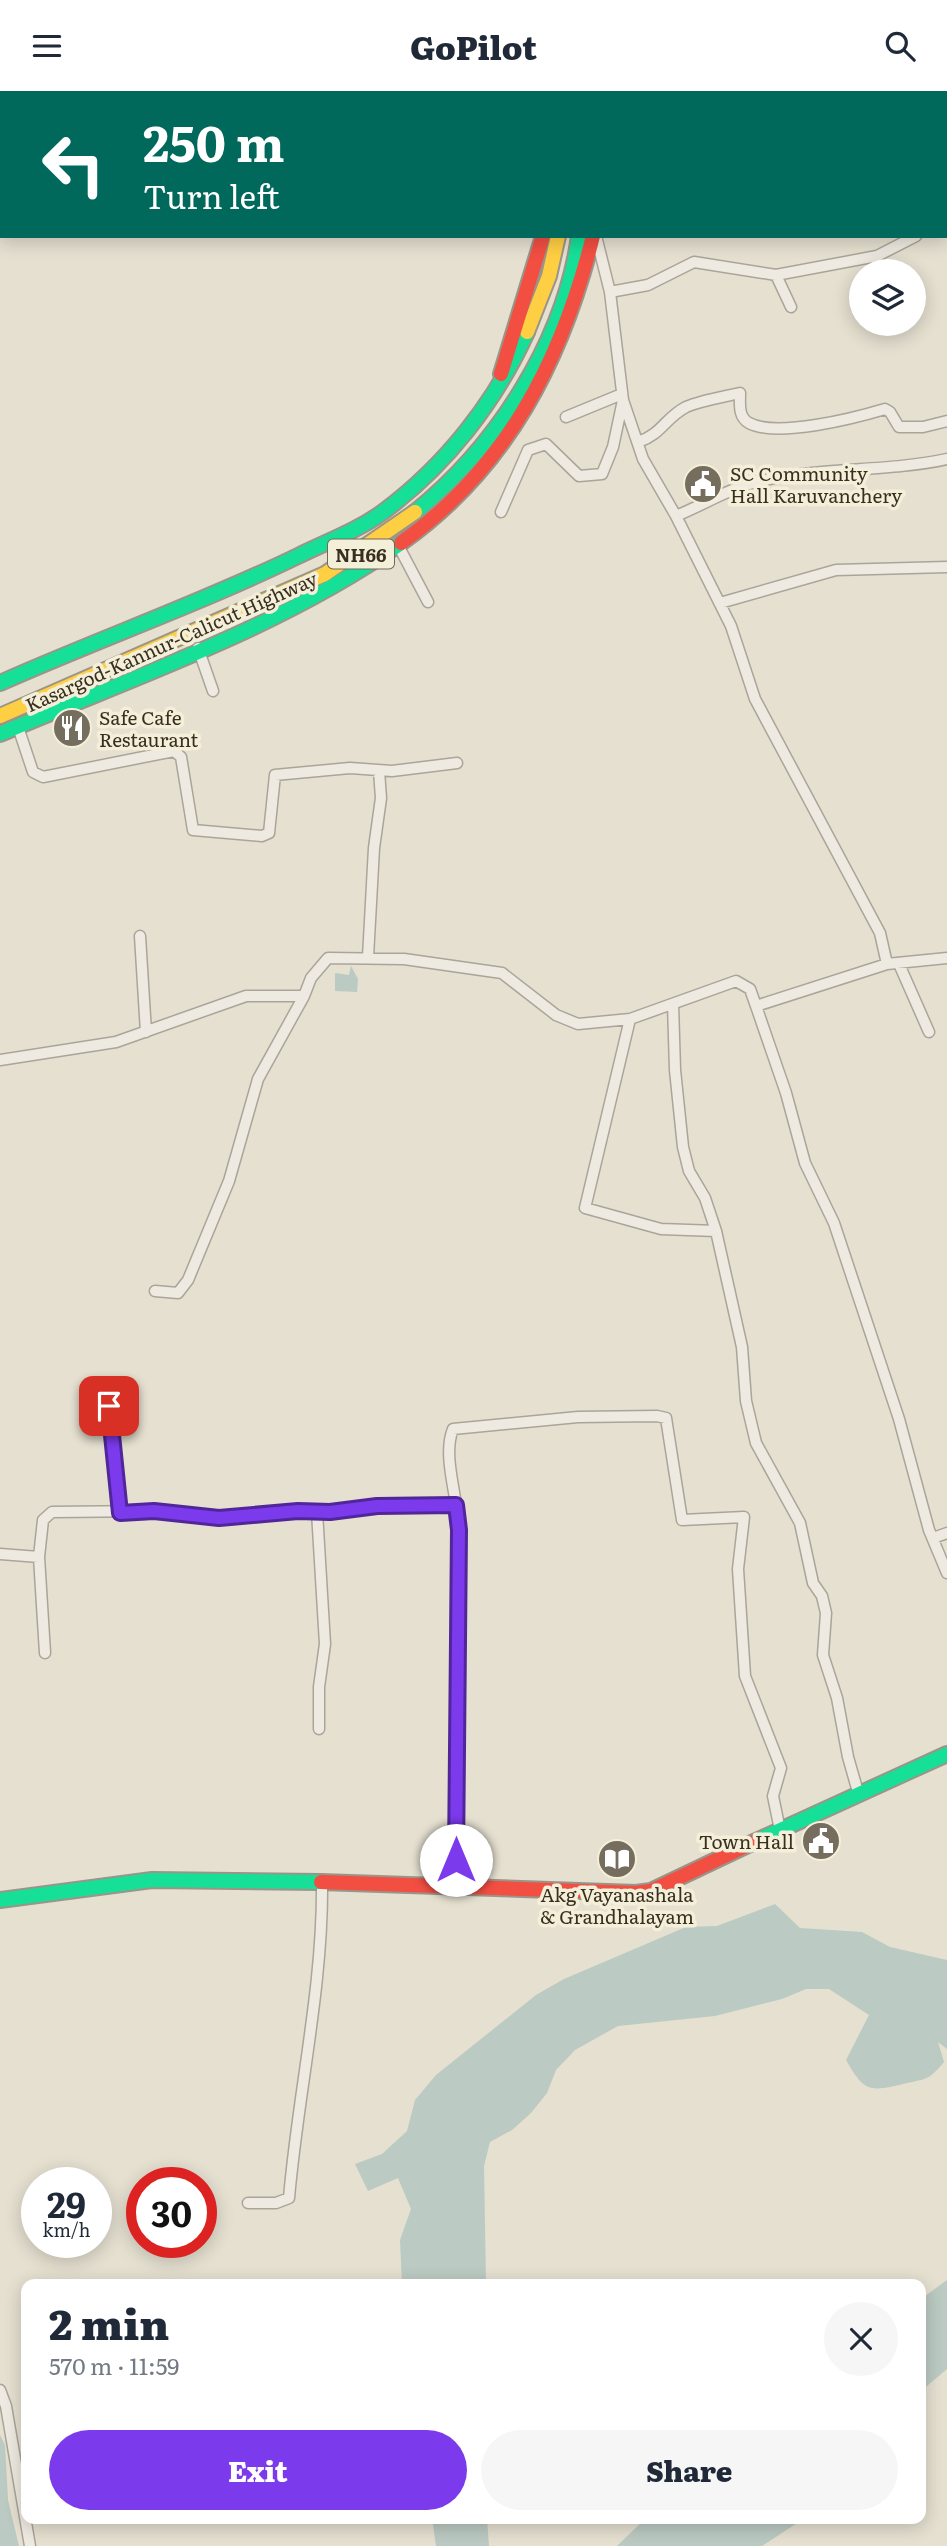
<!DOCTYPE html>
<meta charset="utf-8">
<style>
:root{--surface:#fff;--page:#f6f6f7;--text:#1f2937;--muted:#747a83;--accent:#7c3aed}
body{margin:0;font-family:Literata,serif;background:var(--page);color:var(--text);height:100vh;display:flex;flex-direction:column;font-size:26px;white-space:nowrap}
*{box-sizing:border-box;margin:0}
p{font-size:23px;color:var(--muted)}
.icon{flex:none;width:38px;height:38px;fill:none;stroke:currentColor;stroke-width:2;stroke-linecap:round;stroke-linejoin:round}
.map{position:relative;flex:1;overflow:hidden}
.side{position:absolute;left:21px;top:2188px;width:905px;height:245px;display:flex;flex-direction:column;background:var(--surface);border-radius:14px;box-shadow:0 4px 18px #0003}
.side>*{flex:none}
.guide{position:absolute;left:0px;top:0px;width:948px;height:147px;box-shadow:0 4px 18px #0003;background:#00695c;color:#fff;overflow:hidden}
.fabs{position:absolute;left:849px;top:168px;display:grid;gap:14px}
.fabs a{display:grid;place-items:center;width:77px;height:77px;border-radius:50%;background:var(--surface);box-shadow:0 4px 18px #0003;font-size:35px}
.speed{position:absolute;left:21px;top:2076px;display:flex;gap:14px;font-size:35px;font-weight:700;text-align:center}
.speed>*{display:grid;place-content:center;width:91px;height:91px;border-radius:50%;background:var(--surface);box-shadow:0 4px 18px #0003;line-height:1}
.speed small{font-size:18px;font-weight:400}
.speed .limit{border:10px solid #d22;background:#fff;color:#111}
.pin{position:absolute;display:grid;place-items:center;width:60px;height:60px;color:#fff;margin:-30px;border-radius:14px;box-shadow:0 4px 10px #0006}
.me{position:absolute;width:77px;margin:-38px;rotate:0deg;stroke-linejoin:round;filter:drop-shadow(0 0 5px #0008)}
.turn{display:flex;align-items:center;gap:24px;height:147px;padding:0 28px;font-size:32px}
.turn .icon{width:91px;height:91px;stroke-width:2.5}
.turn b{display:block;font-size:49px;line-height:60px}
.round{display:grid;place-items:center;flex:none;width:74px;height:74px;border-radius:37px;background:var(--page)}
.head{display:flex;align-items:center;justify-content:space-between;height:119px;padding:0 28px}
h1{font-size:42px;font-weight:800;line-height:52px}
.button{display:flex;gap:14px;margin-top:auto;padding:14px 28px}
.button a{flex:1;height:80px;border-radius:42px;background:var(--accent);color:#fff;font-size:28px;font-weight:800;line-height:80px;text-align:center}
.button a+a{background:var(--page);color:var(--text)}
header{display:flex;justify-content:space-between;align-items:center;height:91px;padding:0 28px;background:var(--surface);font-size:32px;font-weight:800}
.map>svg:first-child{display:block}
</style>
<header><svg class="icon" aria-label="menu" viewBox="0 0 24 24"><path d="M4 6h16M4 12h16M4 18h16"/></svg>GoPilot<svg class="icon" aria-label="search" viewBox="0 0 24 24"><circle cx="10" cy="10" r="6"/><path d="M15 15l6 6"/></svg></header>
<div class="map">
<svg width="947" height="2455" viewBox="0 0 947 2455">
<rect width="100%" height="100%" fill="#e5e0d0"/>
<path fill="#bbcac2" d="M351,875L358,888L357,901L335,900V882L349,884Z
M775,1813L800,1837L862,1841L890,1856L947,1869V1958L938,1951L944,1971C927,1991 927,1987 903,1993C870,2001 864,2001 846,1969L869,1924L829,1898H806L782,1908L715,1925L618,1935L575,1959L556,1979L547,2002L531,2022L512,2039L490,2051L484,2075L486,2193H402L400,2149L411,2118L398,2087L368,2100L355,2073L382,2063L407,2040L415,2009L436,1984L536,1904L564,1888L686,1836L717,1835Z
M947,2189V2278L921,2300V2208Z
M0,2344L5,2354L8,2409L19,2455H0Z
M432,2427H487L489,2455H436Z
M646,2427H805L762,2455H617Z"/>
<g fill="none" stroke-linecap="round" stroke-linejoin="round">
<defs>
<path id="street" d="M418,2L422,0
M624,2L633,0
M0,120H2
M947,132V131
M776,184L791,216
M610,201L648,194L694,171L776,184L877,165L916,145
M623,309L643,368L676,425L731,535L755,608L880,842L887,873
M566,326L622,303
M638,351C662,343 665,327 686,316C702,309 723,306 740,302C740,313 738,326 749,332C777,347 855,327 885,318L890,321L899,336H923L947,330
M501,421L528,359L546,353L579,385L602,383L613,356L623,309L610,201L596,145
M676,425C703,414 732,396 760,390C821,376 888,381 947,368
M399,456L428,511
M720,512L836,479L947,476
M198,557L213,600
M18,636L33,681L43,686L174,660L181,666L193,739L262,745L269,742L275,684L350,677L392,680L457,672
M140,845L146,941
M368,866L374,757L381,707L379,680
M899,873L929,941
M673,913L675,979L683,1056L689,1080L705,1107L716,1140L742,1256L746,1310L756,1352L800,1432L813,1492L822,1505L826,1522L823,1564L837,1607L848,1666L858,1701
M756,915L786,1002L805,1072L834,1132L899,1328L929,1439L947,1482
M630,928L585,1117L661,1138L716,1140
M0,969L116,951L246,905H304L311,887L328,867L404,868L502,882L556,924L578,933L630,928L736,890L750,898L756,915L887,873L947,867
M155,1200L178,1202L188,1189L229,1090L258,988L304,905
M109,1300V1330L120,1422
M456,1414C453,1391 444,1360 453,1338L578,1326L657,1325L666,1327L682,1429L744,1426L738,1478L745,1585L781,1677L773,1705L780,1739
M317,1421L325,1553L319,1596V1638
M933,1447L947,1442
M0,1463L39,1466L43,1429L52,1421L154,1420L219,1427L298,1420L330,1421L377,1415L456,1414L459,1439L456,1795
M39,1466L45,1562
M248,2112H276L289,2107C298,2002 323,1897 322,1792
M0,2299L6,2315L30,2455"/>
<path id="fast" d="M547,0V2
M415,421C497,355 564,251 579,145
M0,592C99,548 201,512 298,465C326,451 357,440 383,421C445,375 495,312 527,241
M0,643C136,585 280,537 401,452
M754,1751L947,1663
M0,1809L152,1789L321,1791"/>
<path id="slow" d="M583,0V2
M595,0V2
M527,241L549,185L558,145
M0,625L325,483L415,421"/>
<path id="jam" d="M563,0V2
M501,283L543,145
M401,452C508,376 562,268 593,145
M321,1791L636,1802L651,1800L754,1751"/>
</defs>
<use href="#street" stroke="#aaa599" stroke-width="13"/>
<use href="#fast" stroke="#9a9588" stroke-width="18"/>
<use href="#slow" stroke="#9a9588" stroke-width="18"/>
<use href="#jam" stroke="#9a9588" stroke-width="18"/>
<use href="#street" stroke="#eeeae1" stroke-width="10"/>
<use href="#fast" stroke="#16e098" stroke-width="14"/>
<use href="#slow" stroke="#ffcf43" stroke-width="14"/>
<use href="#jam" stroke="#f24e42" stroke-width="14"/>
</g>
<g fill="none" stroke-linecap="round" stroke-linejoin="round">
<defs>
<path id="route" d="M109,1315L120,1422L154,1420L219,1427L298,1420L330,1421L377,1415L456,1414L459,1439L456,1769"/>
</defs>
<use href="#route" stroke="#51269a" stroke-width="18"/>
<use href="#route" stroke="#7c3aed" stroke-width="12"/>
</g>
<defs>
<symbol id="civic-disc" viewBox="-11 -11 22 22"><circle r="9.5" fill="#756d5e" stroke="#f4efd8"/><path d="M-.6-6.5H3V-4.5H.6V-3L4-1V1h2V6H-6V1h2V-1L-.6-3ZM-1.2 2.5V6h2.4V2.5Z" fill="#fff"/></symbol>
<symbol id="restaurant-disc" viewBox="-11 -11 22 22"><circle r="9.5" fill="#756d5e" stroke="#f4efd8"/><path d="M-5-6h1v4h1v-4h1v4h1v-4h1v5L-1.5 .5V6h-2V.5L-5-1ZM5-6V6H3V1.5H1.5Q1.5-4 5-6Z" fill="#fff"/></symbol>
<symbol id="library-disc" viewBox="-11 -11 22 22"><circle r="9.5" fill="#756d5e" stroke="#f4efd8"/><path d="M-6-4Q-3-5.5-.7-3.5V5Q-3 3-6 4ZM6-4Q3-5.5 .7-3.5V5Q3 3 6 4Z" fill="#fff"/></symbol>
</defs>
<g fill-rule="evenodd">
<use href="#civic-disc" x="681" y="371" width="44" height="44"/>
<use href="#restaurant-disc" x="50" y="615" width="44" height="44"/>
<use href="#civic-disc" x="799" y="1728" width="44" height="44"/>
<use href="#library-disc" x="595" y="1746" width="44" height="44"/>
</g>
<g text-anchor="middle" dominant-baseline="central" stroke-width="7" stroke-linejoin="round" paint-order="stroke">
<rect fill="#f4efd8" stroke="#716958" stroke-width="2" x="328" y="448.5" width="66" height="29" rx="5"/>
<g font-size="18" font-weight="bold" fill="#392f21">
<text x="361" y="463">NH66</text>
</g>
<g font-size="19" fill="#392f21" stroke="#f4efd8" text-anchor="start">
<text x="730" y="382">SC Community<tspan x="730" dy="22">Hall Karuvanchery</tspan></text>
<text x="99" y="626">Safe Cafe<tspan x="99" dy="22">Restaurant</tspan></text>
<text x="794" y="1750" text-anchor="end">Town Hall</text>
<text x="617" y="1803" text-anchor="middle">Akg Vayanashala<tspan x="617" dy="22">&amp; Grandhalayam</tspan></text>
</g>
<g font-size="19" fill="#392f21" stroke="#f4efd8">
<text transform="translate(171 550) rotate(-24)">Kasargod-Kannur-Calicut Highway</text>
</g>
</g>
</svg>
<div class="fabs">
<a><svg class="icon" aria-label="layers" viewBox="0 0 24 24"><path d="M12 4l9 5-9 5-9-5zM3 14l9 5 9-5"/></svg></a>
</div>
<div class="speed"><div>29<small>km/h</small></div><div class="limit">30</div></div>
<div class="pin" style="left:109px;top:1315px;background:#d93025"><svg class="icon" aria-label="arrive" viewBox="0 0 24 24"><path d="M6 21V4h12l-3 4 3 4H6"/></svg></div>
<svg class="me" style="left:456px;top:1769px" viewBox="-20 -20 40 40"><circle r="19" fill="#fff"/><path d="M0-13L10 11 0 6-10 11z" fill="#7c3aed"/></svg>
<div class="guide">
<div class="turn"><svg class="icon" aria-label="left" viewBox="0 0 24 24"><path d="M17 20v-9H6M10 6l-5 5 5 5"/></svg><div><b>250 m</b>Turn left</div></div>
</div>
<section class="side">
<div class="head"><div><h1>2 min</h1><p>570 m · 11:59</p></div><a class="round"><svg class="icon" aria-label="close" viewBox="0 0 24 24"><path d="M6 6l12 12M18 6L6 18"/></svg></a></div>
<div class="button"><a>Exit</a><a>Share</a></div>
</section>
</div>
